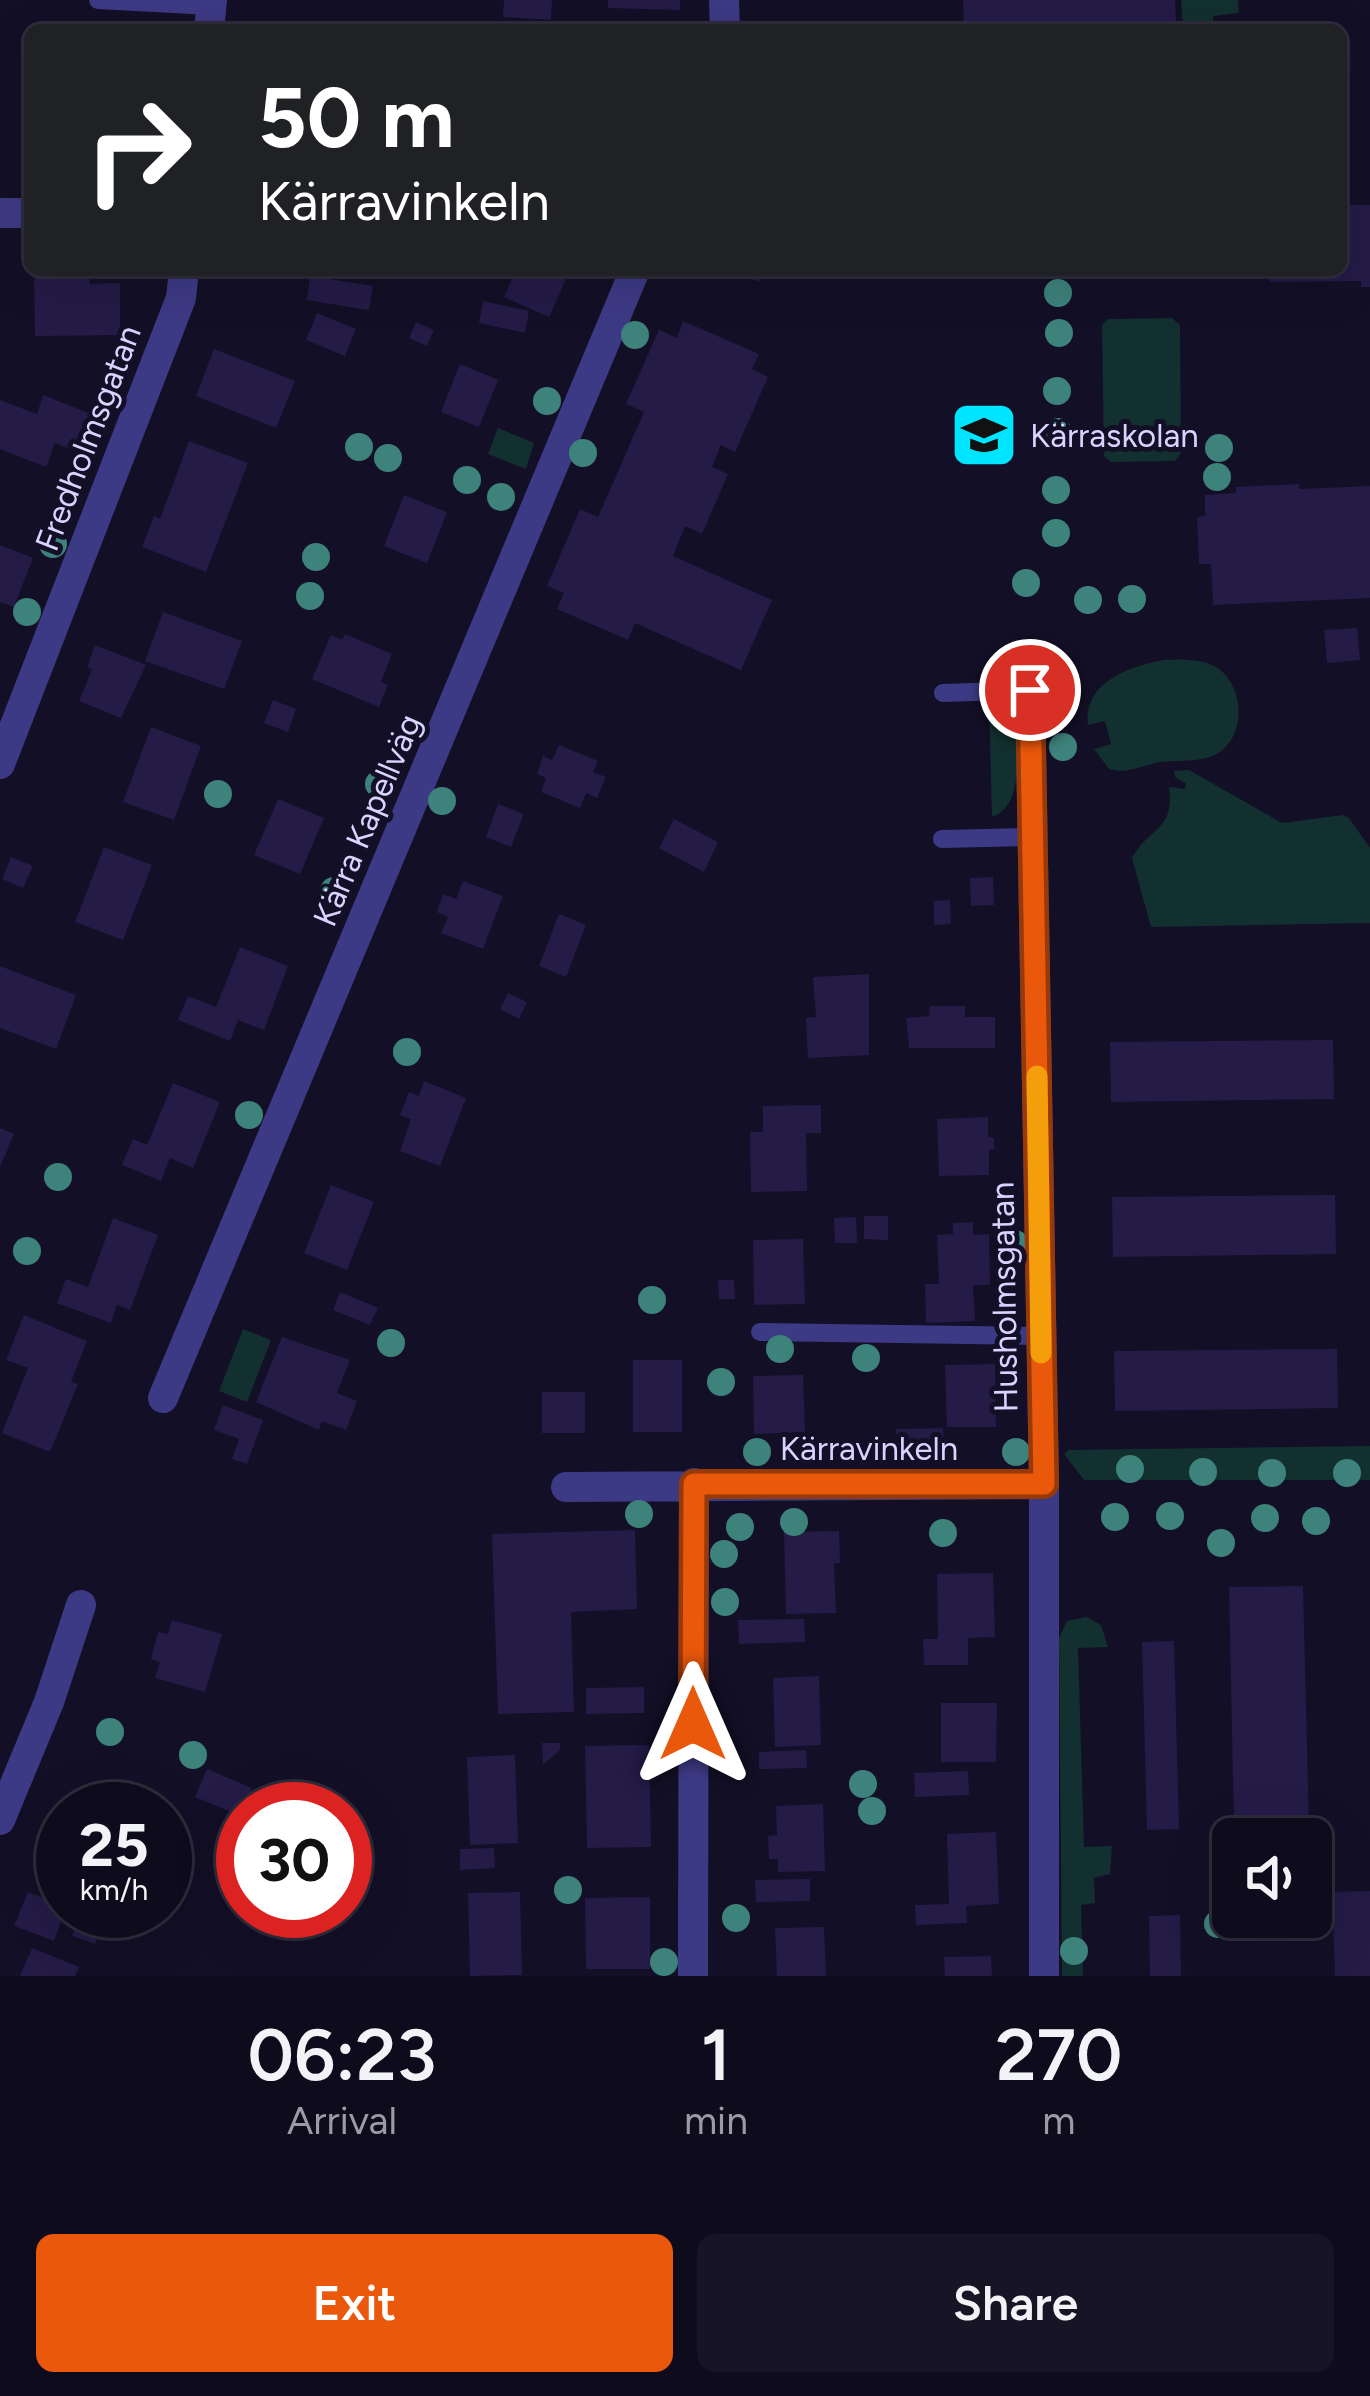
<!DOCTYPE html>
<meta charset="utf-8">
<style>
:root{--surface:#0e0b1c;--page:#171425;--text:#f1f3f6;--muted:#9b9ba3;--line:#2e2b3b;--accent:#ea580c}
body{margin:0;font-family:Figtree,sans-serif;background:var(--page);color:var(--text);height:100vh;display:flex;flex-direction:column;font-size:45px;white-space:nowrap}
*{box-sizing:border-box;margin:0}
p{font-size:39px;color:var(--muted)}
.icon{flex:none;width:66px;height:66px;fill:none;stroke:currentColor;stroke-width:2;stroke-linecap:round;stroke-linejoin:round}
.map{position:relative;height:1976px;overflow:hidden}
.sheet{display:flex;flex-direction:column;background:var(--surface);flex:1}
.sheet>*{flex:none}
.top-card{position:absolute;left:24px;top:24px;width:1323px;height:252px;border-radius:18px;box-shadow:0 12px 48px #0002,0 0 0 3px var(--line);background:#202124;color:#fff;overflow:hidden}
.controls{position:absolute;left:1212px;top:1818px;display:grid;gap:24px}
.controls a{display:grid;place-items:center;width:120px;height:120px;border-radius:18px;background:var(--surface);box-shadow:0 12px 48px #0002,0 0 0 3px var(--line);font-size:60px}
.speed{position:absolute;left:36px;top:1782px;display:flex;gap:24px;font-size:60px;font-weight:700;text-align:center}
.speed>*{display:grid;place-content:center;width:156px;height:156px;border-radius:50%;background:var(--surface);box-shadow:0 12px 48px #0002,0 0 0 3px var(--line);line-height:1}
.speed small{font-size:30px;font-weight:400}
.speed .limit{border:18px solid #d22;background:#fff;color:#111}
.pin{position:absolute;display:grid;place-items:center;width:102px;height:102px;color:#fff;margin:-51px;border:6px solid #fff;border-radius:50%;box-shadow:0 3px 12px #0007}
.me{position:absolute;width:132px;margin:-66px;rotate:0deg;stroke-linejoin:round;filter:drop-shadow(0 0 9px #0008)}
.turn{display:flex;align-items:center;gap:42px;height:252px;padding:0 36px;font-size:54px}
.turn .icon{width:156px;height:156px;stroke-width:2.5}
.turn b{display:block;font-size:84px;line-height:102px}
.eta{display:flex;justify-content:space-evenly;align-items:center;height:204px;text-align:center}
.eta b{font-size:72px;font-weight:600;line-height:84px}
.primary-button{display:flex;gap:24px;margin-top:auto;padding:24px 36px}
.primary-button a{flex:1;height:138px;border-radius:18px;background:var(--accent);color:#fff;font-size:48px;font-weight:600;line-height:138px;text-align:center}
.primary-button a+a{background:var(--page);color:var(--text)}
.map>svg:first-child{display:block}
</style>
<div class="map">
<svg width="1370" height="1976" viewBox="0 0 1370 1976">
<rect width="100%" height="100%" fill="#130f26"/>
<path fill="#12302f" d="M1181,0H1238L1239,13L1213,16L1214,30L1183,28Z
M1172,318L1180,325L1181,453L1175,461L1111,462L1104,456L1102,325L1108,319Z
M498,428L534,443L526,469L488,454Z
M1164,660C1181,659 1204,658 1219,669C1244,688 1246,733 1220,752C1202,764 1176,759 1155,763C1139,767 1126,774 1109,769L1094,749L1111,744L1105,721L1088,725C1083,682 1130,666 1164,660Z
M1000,699L1012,707C1016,738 1028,805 992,817L989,702Z
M1189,770L1282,823L1343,815L1349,818L1370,848V923L1151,927L1132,858C1149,827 1175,831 1169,787L1185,789L1186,783L1175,777L1174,771Z
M243,1329L271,1340L247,1402L219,1391Z
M1370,1446V1480H1084L1064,1454L1069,1450Z
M1086,1617L1101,1625L1108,1647L1078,1648L1084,1847L1112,1846L1110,1874L1094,1878L1095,1903L1081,1905L1083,1976H1062L1059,1638L1067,1621Z"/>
<path fill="#241b47" d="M504,0H552L551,20L503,17Z
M608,0H680V10L608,8Z
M963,0H1175L1176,22L964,30Z
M1341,205H1370V287H1361V281L1270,282L1269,270H1341Z
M34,270H89L90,284L120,283V335L35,336Z
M516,270H570L549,317L504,297Z
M725,270H764L760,282Z
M310,276L373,286L369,310L307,300Z
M483,301L529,311L525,333L479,323Z
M317,313L356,329L345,356L306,340Z
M683,321L759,354L752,369L768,377L735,452L721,445L712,467L728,474L702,534L685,526L673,556L772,600L741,670L635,623L628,640L557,609L564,593L547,586L580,509L598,517L644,412L626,404L659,330L677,338Z
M416,322L434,330L427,346L409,338Z
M214,349L295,381L276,428L196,396Z
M460,364L498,380L479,427L441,412Z
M43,395L91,414L77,452L55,443L46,467L0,449V400L37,414Z
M189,441L248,463L206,572L142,547L154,516L160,519Z
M1299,484V489L1370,486V598L1213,605L1211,564H1199L1197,517L1205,516V495L1236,493V487Z
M404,495L447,512L427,563L384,546Z
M0,545L33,558L14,607L0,602Z
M163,612L242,641L224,689L145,661Z
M1357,628L1360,660L1327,663L1324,630Z
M345,634L392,654L381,682L388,685L379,707L312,679L331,635L342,640Z
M95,645L146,665L121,718L79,701L92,670L87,667Z
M273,700L296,709L288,732L264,723Z
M151,727L201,746L174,820L123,802Z
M559,745L598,761L593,772L606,777L597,798L586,793L580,808L541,792L546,778L537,774L543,756L552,760Z
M278,799L324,818L300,874L254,855Z
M498,804L524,814L511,847L486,837Z
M674,819L718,842L704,872L659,848Z
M104,847L152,865L123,940L75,922Z
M11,857L33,866L23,888L2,879Z
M993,877L994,905L971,906L970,878Z
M463,881L503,896L483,949L441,933L448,917L437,912L443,894L456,899Z
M950,900L951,924L934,925V901Z
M559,914L586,925L566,977L539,966Z
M240,947L288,966L264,1030L238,1020L230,1041L178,1020L188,996L216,1007Z
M0,966L76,995L56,1049L0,1028Z
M869,974V1055L808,1058L806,1018L816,1017L813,977Z
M508,993L527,1002L519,1019L500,1009Z
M930,1006H965V1017H995V1048H909L906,1018L929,1016Z
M1333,1040L1334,1099L1111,1102L1110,1042Z
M424,1081L466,1098L440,1166L400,1151L411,1119L400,1115L409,1092L419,1096Z
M173,1083L220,1102L193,1168L170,1158L161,1181L122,1165L133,1139L147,1145Z
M821,1105V1133H806L807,1191L751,1192L750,1132H763V1106Z
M988,1117V1137L994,1138V1149L989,1150V1175L939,1176L937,1119Z
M0,1128L14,1134L0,1167Z
M331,1185L374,1202L347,1270L304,1253Z
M1335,1195L1336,1254L1113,1257L1112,1197Z
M864,1216H888V1240L864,1239Z
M856,1217L857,1243H835L834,1218Z
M113,1218L158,1235L130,1310L117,1305L111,1323L57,1303L66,1279L88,1287Z
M973,1222V1235L989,1234L990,1285H973L975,1321L926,1323L925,1284H939L937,1235L953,1234V1223Z
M803,1239L805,1304L754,1305L753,1240Z
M718,1280H734L735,1299H719Z
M340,1292L378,1308L370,1325L333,1310Z
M24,1315L87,1341L71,1382L78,1384L50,1452L2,1433L28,1368L6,1360Z
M282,1337L350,1360L337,1393L357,1401L346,1430L322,1421L319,1430L256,1402Z
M1337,1349L1338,1408L1115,1411L1114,1351Z
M633,1360H682V1432H633Z
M995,1364L996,1427H947L945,1365Z
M803,1375L805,1432L754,1434L753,1376Z
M542,1392H585V1433H542Z
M223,1405L263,1420L247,1464L232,1459L239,1439L214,1430Z
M943,1428L944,1457L896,1458V1429Z
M635,1530L637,1609L571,1612L574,1712L498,1714L492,1534Z
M839,1531L840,1563H834L836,1613L786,1614L784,1532Z
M993,1573L995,1637L968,1638V1665H924L923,1639H938L937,1574Z
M1303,1586L1309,1827L1234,1828L1229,1587Z
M804,1619L805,1642L739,1644L738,1620Z
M172,1620L222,1634L205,1692L155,1678L160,1662L151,1659L158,1632L168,1634Z
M1174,1641L1179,1829L1147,1830L1142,1642Z
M819,1676L821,1745L775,1747L773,1678Z
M644,1687V1713L586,1714V1688Z
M941,1703H997L996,1762H941Z
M542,1743H560V1750L543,1765Z
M649,1745L651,1847L587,1848L585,1746Z
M806,1750L807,1768L759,1769V1752Z
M515,1755L518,1843L470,1845L467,1757Z
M207,1769L252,1788L241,1816L195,1797Z
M968,1771L969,1795L915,1797L914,1773Z
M77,1792L118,1809H70Z
M823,1804L825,1871L778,1872V1859H769L768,1836L777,1835L776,1806Z
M996,1832L999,1904L966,1906L967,1923L916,1925L915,1905L949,1904L947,1834Z
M494,1848L495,1868L460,1870V1849Z
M44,1850L63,1857V1882L35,1871Z
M810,1879V1901L756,1902L755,1880Z
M1370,1891V1976H1335L1332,1892Z
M28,1892L63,1905L65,1911L54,1941L14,1926Z
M520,1892L522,1975L470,1976L468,1893Z
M650,1897V1969H586L585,1898Z
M1180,1915L1181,1976H1150L1149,1916Z
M79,1917L102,1925L95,1944L72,1936Z
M824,1927L826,1976H777L775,1928Z
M32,1948L79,1967L75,1976H20Z
M991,1956L992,1976H945L944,1957Z"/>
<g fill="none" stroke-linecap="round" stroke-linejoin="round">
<path stroke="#3d3a85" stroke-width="18" d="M98,0L211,6
M943,693L1030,690
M942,839L1033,837
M760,1332L1041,1336"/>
<path stroke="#3d3a85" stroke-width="30" d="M724,0L725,30
M209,30L212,0
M0,213H30
M1030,690L1044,1484V1976
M0,764L181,298L184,270
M163,1398L635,270
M566,1487L1044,1484
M0,1820L49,1702L81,1605
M693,1976L694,1483"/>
</g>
<g fill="#3d827b">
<circle cx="1058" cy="293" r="14"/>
<circle cx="1059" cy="333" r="14"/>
<circle cx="635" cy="335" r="14"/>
<circle cx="1057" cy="391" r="14"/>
<circle cx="547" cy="401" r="14"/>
<circle cx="1058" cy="432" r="14"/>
<circle cx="359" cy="447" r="14"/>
<circle cx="1219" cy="448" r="14"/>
<circle cx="583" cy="453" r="14"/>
<circle cx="388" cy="458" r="14"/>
<circle cx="1217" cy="477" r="14"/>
<circle cx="467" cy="480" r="14"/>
<circle cx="1056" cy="490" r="14"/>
<circle cx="501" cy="497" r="14"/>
<circle cx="1056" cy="533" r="14"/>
<circle cx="53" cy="544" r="14"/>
<circle cx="316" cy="557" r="14"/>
<circle cx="1026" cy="583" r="14"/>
<circle cx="310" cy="596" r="14"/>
<circle cx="1132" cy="599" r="14"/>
<circle cx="1088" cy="600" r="14"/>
<circle cx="27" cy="612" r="14"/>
<circle cx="1063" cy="747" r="14"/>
<circle cx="379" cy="784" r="14"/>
<circle cx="218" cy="794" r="14"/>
<circle cx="442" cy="801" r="14"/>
<circle cx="334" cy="891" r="14"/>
<circle cx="407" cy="1052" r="14"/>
<circle cx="249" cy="1115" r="14"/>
<circle cx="58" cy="1177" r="14"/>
<circle cx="1015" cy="1244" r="14"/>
<circle cx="27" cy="1251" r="14"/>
<circle cx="652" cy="1300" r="14"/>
<circle cx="391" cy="1343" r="14"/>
<circle cx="780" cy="1349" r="14"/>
<circle cx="866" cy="1358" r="14"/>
<circle cx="721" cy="1382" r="14"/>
<circle cx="757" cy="1452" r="14"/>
<circle cx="1016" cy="1452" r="14"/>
<circle cx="1130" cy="1469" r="14"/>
<circle cx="1203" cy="1472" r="14"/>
<circle cx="1272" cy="1473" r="14"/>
<circle cx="1347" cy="1473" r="14"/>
<circle cx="639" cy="1514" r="14"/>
<circle cx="1170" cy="1516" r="14"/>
<circle cx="1115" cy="1517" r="14"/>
<circle cx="1265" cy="1518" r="14"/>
<circle cx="1316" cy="1521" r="14"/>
<circle cx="794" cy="1522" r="14"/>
<circle cx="740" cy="1527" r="14"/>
<circle cx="943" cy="1533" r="14"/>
<circle cx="1221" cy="1543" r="14"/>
<circle cx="724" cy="1554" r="14"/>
<circle cx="725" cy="1602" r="14"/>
<circle cx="110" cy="1732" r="14"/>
<circle cx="193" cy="1755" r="14"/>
<circle cx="863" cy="1784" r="14"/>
<circle cx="872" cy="1811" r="14"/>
<circle cx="568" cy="1890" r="14"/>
<circle cx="736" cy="1918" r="14"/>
<circle cx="1218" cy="1924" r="14"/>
<circle cx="1074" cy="1951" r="14"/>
<circle cx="664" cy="1962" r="14"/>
</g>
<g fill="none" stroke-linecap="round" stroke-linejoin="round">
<defs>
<path id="route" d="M693,1724L694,1484H1044L1030,690"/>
</defs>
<use href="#route" stroke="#983908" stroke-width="30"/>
<use href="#route" stroke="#ea580c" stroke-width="21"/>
<path stroke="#f59e0b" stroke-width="21" d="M1037,1076L1041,1353"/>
</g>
<defs>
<symbol id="school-square" viewBox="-11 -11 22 22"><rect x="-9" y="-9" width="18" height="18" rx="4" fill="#00e5ff" stroke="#130f26"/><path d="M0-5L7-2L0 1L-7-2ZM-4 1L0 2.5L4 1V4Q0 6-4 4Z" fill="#111"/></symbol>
</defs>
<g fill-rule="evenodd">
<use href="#school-square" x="946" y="397" width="76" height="76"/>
</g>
<g text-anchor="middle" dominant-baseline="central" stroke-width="10" stroke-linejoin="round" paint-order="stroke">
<g font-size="33" fill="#d9d4ff" stroke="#130f26" text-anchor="start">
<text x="1030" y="435">Kärraskolan</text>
</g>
<g font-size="33" fill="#d9d4ff" stroke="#130f26">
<text transform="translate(88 438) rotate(-69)">Fredholmsgatan</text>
<text transform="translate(367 820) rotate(-67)">Kärra Kapellväg</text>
<text transform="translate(1004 1297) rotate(-91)">Husholmsgatan</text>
<text x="869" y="1448">Kärravinkeln</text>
</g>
</g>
</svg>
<div class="controls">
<a><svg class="icon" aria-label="sound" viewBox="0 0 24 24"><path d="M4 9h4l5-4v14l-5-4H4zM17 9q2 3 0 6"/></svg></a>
</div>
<div class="speed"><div>25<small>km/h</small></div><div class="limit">30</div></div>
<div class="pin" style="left:1030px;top:690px;background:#d93025"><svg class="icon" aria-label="arrive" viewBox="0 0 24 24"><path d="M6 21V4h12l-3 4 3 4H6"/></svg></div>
<svg class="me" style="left:693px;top:1724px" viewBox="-20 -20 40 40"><path d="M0-17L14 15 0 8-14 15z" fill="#ea580c" stroke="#fff" stroke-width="4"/></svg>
<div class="top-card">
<div class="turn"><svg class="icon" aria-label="right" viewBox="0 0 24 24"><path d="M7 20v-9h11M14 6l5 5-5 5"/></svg><div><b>50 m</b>Kärravinkeln</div></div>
</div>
</div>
<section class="sheet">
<div class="eta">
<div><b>06:23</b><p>Arrival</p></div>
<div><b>1</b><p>min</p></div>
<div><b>270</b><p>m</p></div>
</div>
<div class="primary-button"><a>Exit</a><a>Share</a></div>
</section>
